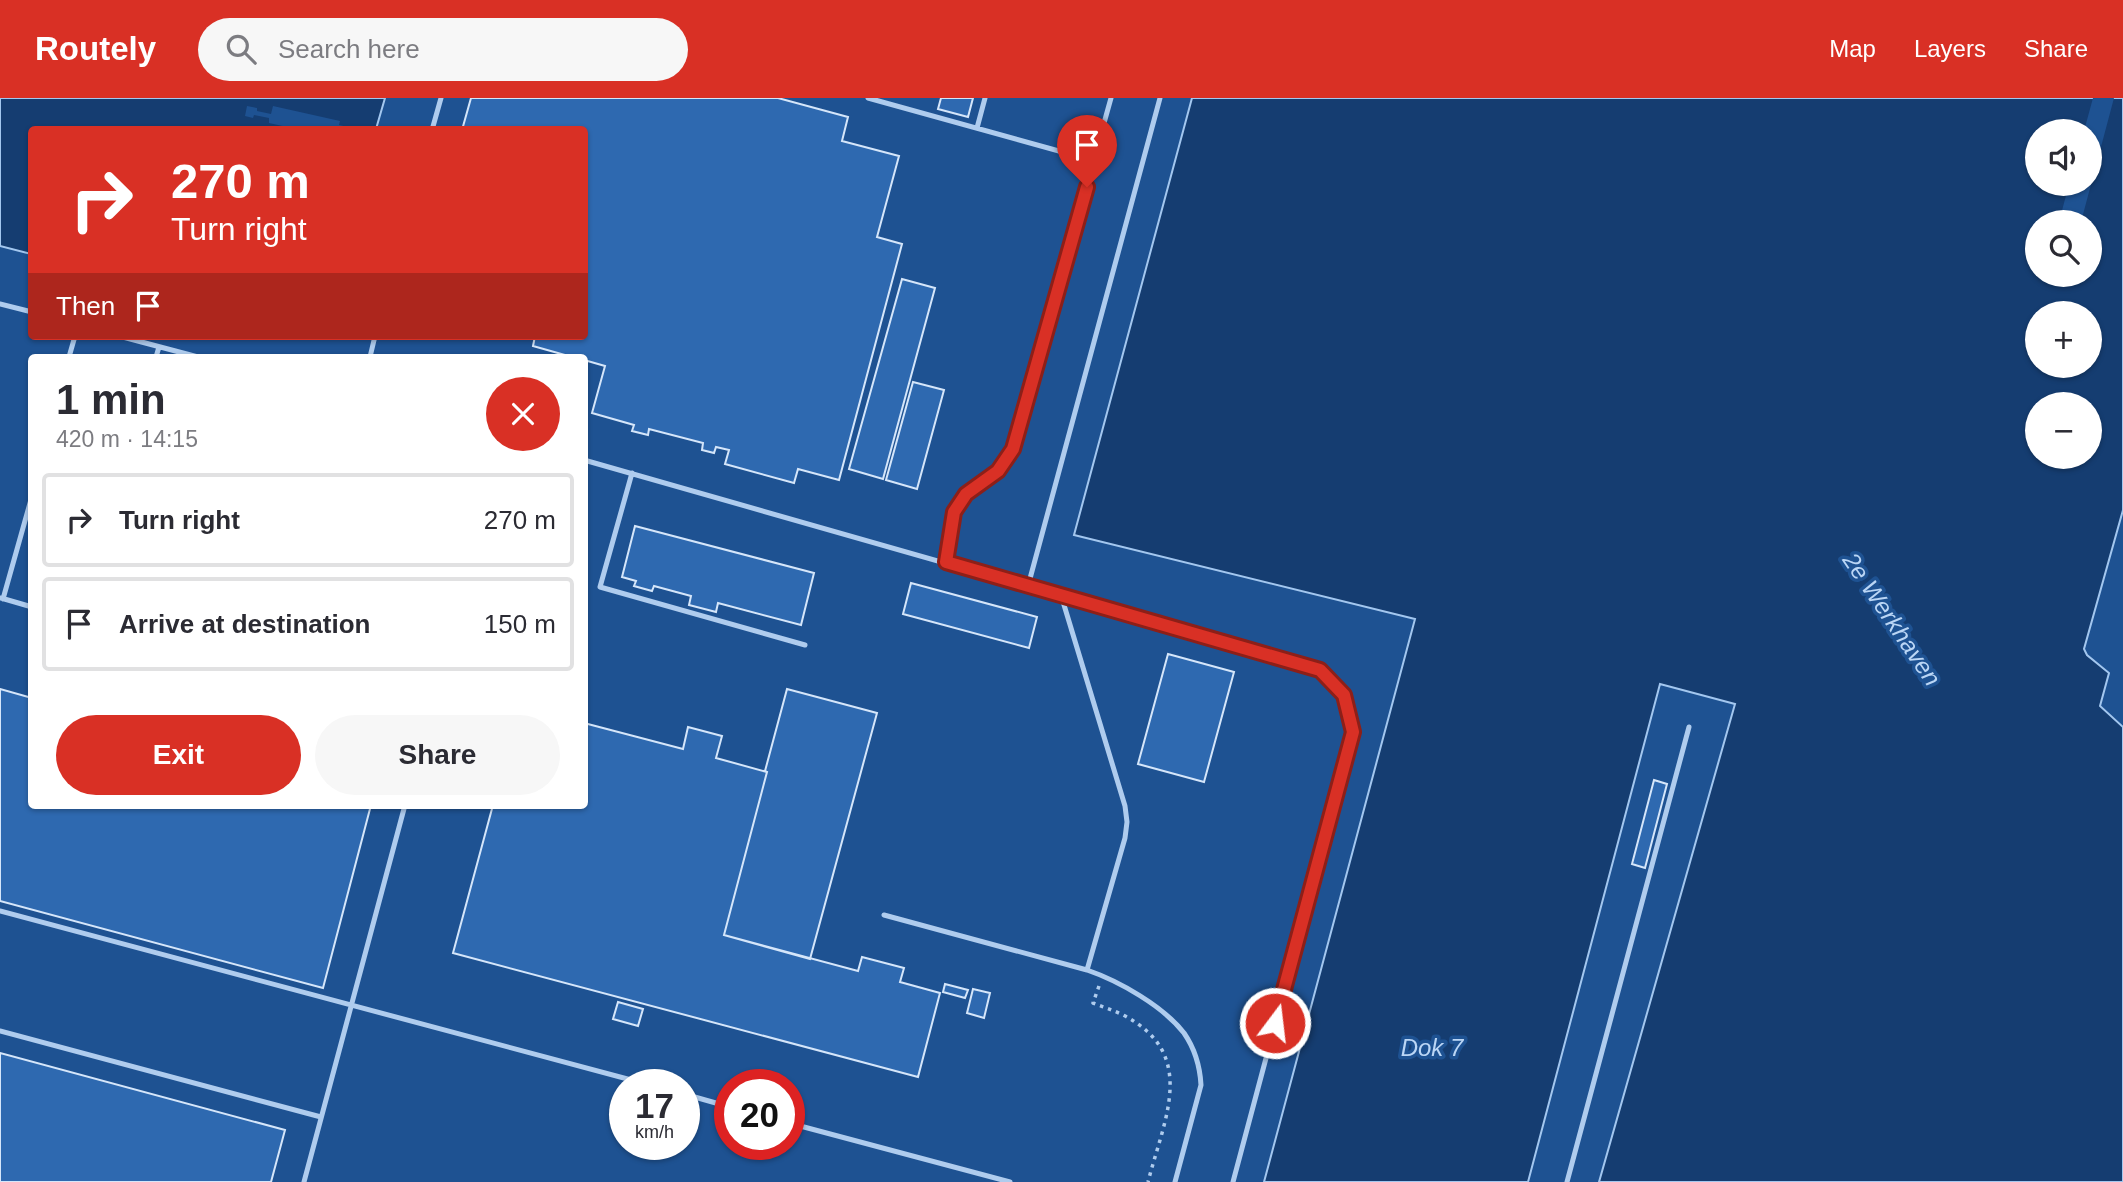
<!DOCTYPE html>
<meta charset="utf-8">
<style>
:root{--surface:#fff;--page:#f7f7f7;--text:#2b2b33;--muted:#7c7c81;--line:#e1e1e2;--accent:#d93025}
body{margin:0;font-family:Arial,sans-serif;background:var(--page);color:var(--text);height:100vh;display:flex;flex-direction:column;font-size:26px;white-space:nowrap}
*{box-sizing:border-box;margin:0}
p{font-size:23px;color:var(--muted)}
.icon{flex:none;width:38px;height:38px;fill:none;stroke:currentColor;stroke-width:2;stroke-linecap:round;stroke-linejoin:round}
.map{position:relative;flex:1;overflow:hidden}
.side{position:absolute;left:28px;top:256px;width:560px;height:455px;display:flex;flex-direction:column;background:var(--surface);border-radius:7px;box-shadow:0 2px 5px #0004}
.side>*{flex:none}
.hud{position:absolute;left:28px;top:28px;width:560px;height:214px;border-radius:7px;box-shadow:0 2px 5px #0004;background:#d93025;color:#fff;overflow:hidden}
.controls{position:absolute;left:2025px;top:21px;display:grid;gap:14px}
.controls a{display:grid;place-items:center;width:77px;height:77px;border-radius:50%;background:var(--surface);box-shadow:0 2px 5px #0004;font-size:35px}
.speed{position:absolute;left:609px;top:971px;display:flex;gap:14px;font-size:35px;font-weight:700;text-align:center}
.speed>*{display:grid;place-content:center;width:91px;height:91px;border-radius:50%;background:var(--surface);box-shadow:0 2px 5px #0004;line-height:1}
.speed small{font-size:18px;font-weight:400}
.speed .limit{border:10px solid #d22;background:#fff;color:#111}
.pin{position:absolute;display:grid;place-items:center;width:60px;height:60px;color:#fff;margin:-72px -30px;border-radius:50% 50% 50% 0;rotate:-45deg;box-shadow:0 0 7px #0007}
.pin .icon{rotate:45deg}
.me{position:absolute;width:77px;margin:-38px;rotate:15deg;stroke-linejoin:round;filter:drop-shadow(0 0 5px #0008)}
.turn{display:flex;align-items:center;gap:24px;height:147px;padding:0 28px;font-size:32px}
.turn .icon{width:91px;height:91px;stroke-width:2.5}
.turn b{display:block;font-size:49px;line-height:60px}
.then{display:flex;align-items:center;height:66px;padding:0 28px;background:#0003;gap:14px;font-size:26px}
.round{display:grid;place-items:center;flex:none;width:74px;height:74px;border-radius:37px;background:var(--page)}
.overview{display:flex;align-items:center;justify-content:space-between;height:119px;padding:0 28px}
h1{font-size:42px;font-weight:700;line-height:52px}
.primary-button{display:flex;gap:14px;margin-top:auto;padding:14px 28px}
.primary-button a{flex:1;height:80px;border-radius:42px;background:var(--accent);color:#fff;font-size:28px;font-weight:700;line-height:80px;text-align:center}
.primary-button a+a{background:var(--page);color:var(--text)}
ul{padding:0;list-style:none}
li{display:flex;align-items:center;gap:21px;height:94px;margin:0 14px 10px;padding:0 14px;border:4px solid var(--line);border-radius:7px}
li div{flex:1}
li b{display:block;font-size:26px}
li em{font-style:normal}
header{display:flex;align-items:center;gap:42px;box-sizing:border-box;height:98px;padding:0 35px;background:var(--accent);color:#fff}
header strong{font-size:33px}
nav{display:flex;gap:38px;margin-inline-start:auto;font-size:24px}
.search{width:490px;height:63px;background:var(--page);display:flex;align-items:center;gap:18px;box-sizing:border-box;padding:0 24px;border-radius:38px;color:var(--muted);font-size:26px}
.map>svg:first-child{display:block}
</style>
<header>
<strong>Routely</strong>
<div class="search"><svg class="icon" aria-label="search" viewBox="0 0 24 24"><circle cx="10" cy="10" r="6"/><path d="M15 15l6 6"/></svg>Search here</div>
<nav><a>Map</a><a>Layers</a><a>Share</a></nav>
</header>
<div class="map">
<svg width="2123" height="1084" viewBox="0 0 2123 1084">
<rect width="100%" height="100%" fill="#1e5292"/>
<path fill="#153d71" stroke="#a3c7ef" stroke-width="2" fill-rule="evenodd" d="M0,0H385L376,31L32,32L31,156L0,148Z
M1192,0H2123V412L2084,551L2087,557L2109,575L2100,608L2123,629V1084H1599L1735,606L1660,586L1528,1084H1264L1415,521L1074,437ZM2037,33H2090V86H2037ZM2037,124H2090V177H2037ZM2037,215H2090V268H2037ZM2037,306H2090V359H2037Z"/>
<path fill="#1e5292" d="M2093,0H2114L2081,124H2059L2069,86H2090V33H2084Z
M247,8L257,10V13L271,16L273,8L340,23L339,27L357,31H296L269,25V20L254,17L253,20L245,18Z"/>
<path fill="#2e69b0" stroke="#d5e6fa" stroke-width="2" d="M471,0H778L848,19L842,43L899,58L877,139L902,146L839,382L798,371L794,385L725,366L729,352L716,349L714,355L702,352L703,345L649,331L648,337L632,333L634,327L592,315L605,268L584,262V259H572L533,248L535,238H584V32H462Z
M941,0H973L968,19L938,11Z
M902,181L935,190L883,381L849,371Z
M913,284L944,292L917,391L886,382Z
M635,428L814,475L801,527L718,505L716,514L689,507L691,498L654,488L652,493L634,488L636,483L622,479Z
M911,485L1037,519L1029,550L903,516Z
M1168,556L1234,574L1204,684L1138,666Z
M0,591L32,600V707H371L323,890L0,803Z
M787,591L877,615L810,861L724,837L767,674L765,673Z
M584,625L683,651L688,629L722,638L716,660L767,674L724,837L858,873L862,859L904,870L900,884L940,895L918,979L453,855L493,707H584Z
M1654,682L1667,686L1645,770L1632,766Z
M945,886L968,892L965,900L943,894Z
M973,891L990,895L984,920L967,915Z
M618,904L643,911L638,928L613,921Z
M0,955L285,1032L271,1084H0Z"/>
<g fill="none" stroke-linecap="round" stroke-linejoin="round">
<path stroke="#afccee" stroke-width="3.5" stroke-dasharray="3.5 5" stroke-linecap="butt" d="M1099,888L1093,905C1103,909 1113,912 1123,917C1199,956 1164,1021 1148,1084"/>
<path stroke="#afccee" stroke-width="5" d="M868,0L1095,63
M977,30L985,0
M432,32L441,0
M0,206L32,214
M119,238L198,259
M69,259L75,238
M156,259L159,249
M370,259L375,238
M584,362L1320,572L1344,597L1353,634L1233,1084
M632,375L600,489L805,547
M945,464L954,414L966,396L998,373L1013,351L1111,0
M1028,488L1160,0
M1061,497L1125,708L1127,724L1125,740L1087,872C1119,883 1163,908 1184,935C1195,951 1200,969 1201,987L1175,1084
M1,500L32,509
M3,501L32,398
M0,813L650,987
M884,817L1087,872
M0,933L321,1019
M684,996L730,1009
M789,1025L1010,1084
M304,1084L405,707
M1567,1084L1689,629"/>
</g>
<g fill="none" stroke-linecap="round" stroke-linejoin="round">
<defs>
<path id="route" d="M1087,89L1013,351L998,373L966,396L954,414L946,464L1320,572L1344,597L1353,634L1275,925"/>
</defs>
<use href="#route" stroke="#8d1f18" stroke-width="18"/>
<use href="#route" stroke="#d93025" stroke-width="12"/>
</g>
<g text-anchor="middle" dominant-baseline="central" stroke-width="7" stroke-linejoin="round" paint-order="stroke">
<g font-size="24" font-style="italic" fill="#bbd6f5" stroke="#1e5292">
<text transform="translate(1892 521) rotate(56)">2e Werkhaven</text>
<text x="1432" y="949">Dok 7</text>
</g>
</g>
</svg>
<div class="controls">
<a><svg class="icon" aria-label="sound" viewBox="0 0 24 24"><path d="M4 9h4l5-4v14l-5-4H4zM17 9q2 3 0 6"/></svg></a>
<a><svg class="icon" aria-label="search" viewBox="0 0 24 24"><circle cx="10" cy="10" r="6"/><path d="M15 15l6 6"/></svg></a>
<a>+</a>
<a>−</a>
</div>
<div class="speed"><div>17<small>km/h</small></div><div class="limit">20</div></div>
<div class="pin" style="left:1087px;top:89px;background:#d93025"><svg class="icon" aria-label="arrive" viewBox="0 0 24 24"><path d="M6 21V4h12l-3 4 3 4H6"/></svg></div>
<svg class="me" style="left:1275px;top:925px" viewBox="-20 -20 40 40"><circle r="17" fill="#d93025" stroke="#fff" stroke-width="3"/><path d="M0-11L8 9 0 5-8 9z" fill="#fff"/></svg>
<div class="hud">
<div class="turn"><svg class="icon" aria-label="right" viewBox="0 0 24 24"><path d="M7 20v-9h11M14 6l5 5-5 5"/></svg><div><b>270 m</b>Turn right</div></div>
<div class="then">Then<svg class="icon" aria-label="arrive" viewBox="0 0 24 24"><path d="M6 21V4h12l-3 4 3 4H6"/></svg></div>
</div>
<section class="side">
<div class="overview"><div><h1>1 min</h1><p>420 m · 14:15</p></div><a class="round" style="background:#d93025;color:#fff"><svg class="icon" aria-label="close" viewBox="0 0 24 24"><path d="M6 6l12 12M18 6L6 18"/></svg></a></div>
<ul>
<li><svg class="icon" aria-label="right" viewBox="0 0 24 24"><path d="M7 20v-9h11M14 6l5 5-5 5"/></svg><div><b>Turn right</b></div><em>270 m</em></li>
<li><svg class="icon" aria-label="arrive" viewBox="0 0 24 24"><path d="M6 21V4h12l-3 4 3 4H6"/></svg><div><b>Arrive at destination</b></div><em>150 m</em></li>
</ul>
<div class="primary-button"><a>Exit</a><a>Share</a></div>
</section>
</div>
